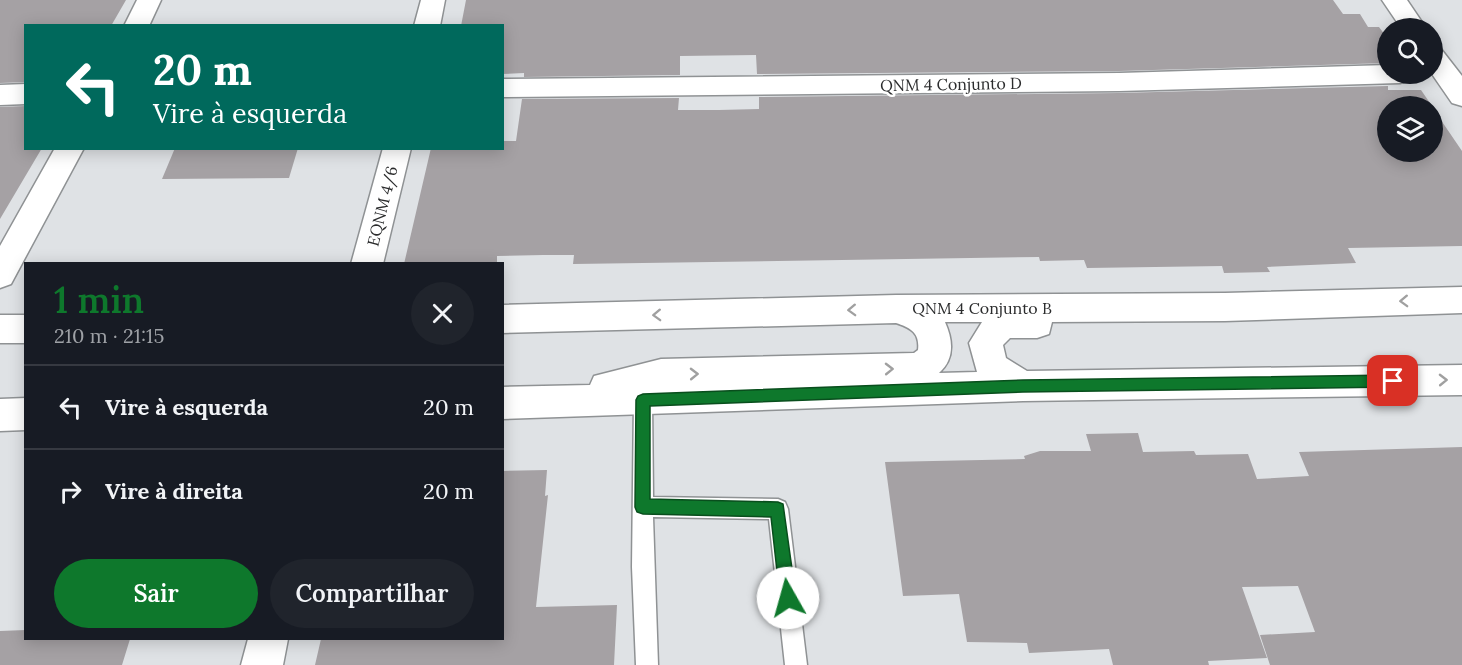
<!DOCTYPE html>
<html lang="pt">
<meta charset="utf-8">
<style>
:root{--surface:#171b24;--page:#20242c;--text:#f1f3f6;--muted:#9ea1a6;--line:#363941;--accent:#0e782c}
body{margin:0;font-family:Lora,serif;background:var(--page);color:var(--text);height:100vh;display:flex;flex-direction:column;font-size:22px;white-space:nowrap}
*{box-sizing:border-box;margin:0}
p{font-size:20px;color:var(--muted)}
.icon{flex:none;width:33px;height:33px;fill:none;stroke:currentColor;stroke-width:2;stroke-linecap:round;stroke-linejoin:round}
.map{position:relative;flex:1;overflow:hidden}
.panel{position:absolute;left:24px;top:262px;width:480px;height:378px;display:flex;flex-direction:column;background:var(--surface);border-radius:0px;box-shadow:0 3px 15px #0003}
.panel>*{flex:none}
.banner{position:absolute;left:24px;top:24px;width:480px;height:126px;border-radius:0px;box-shadow:0 3px 15px #0003;background:#00695c;color:#fff;overflow:hidden}
.tools{position:absolute;left:1377px;top:18px;display:grid;gap:12px}
.tools a{display:grid;place-items:center;width:66px;height:66px;border-radius:50%;background:var(--surface);box-shadow:0 3px 15px #0003;font-size:30px}
.pin{position:absolute;display:grid;place-items:center;width:51px;height:51px;color:#fff;margin:-26px;border-radius:12px;box-shadow:0 3px 9px #0006}
.me{position:absolute;width:66px;margin:-33px;rotate:353deg;stroke-linejoin:round;filter:drop-shadow(0 0 4px #0008)}
.turn{display:flex;align-items:center;gap:21px;height:126px;padding:0 30px;font-size:27px}
.turn .icon{width:78px;height:78px;stroke-width:2.5}
.turn b{display:block;font-size:42px;line-height:51px}
.round{display:grid;place-items:center;flex:none;width:63px;height:63px;border-radius:32px;background:var(--page)}
.overview{display:flex;align-items:center;justify-content:space-between;height:102px;padding:0 30px}
h1{font-size:36px;font-weight:600;line-height:45px;color:var(--accent)}
.button{display:flex;gap:12px;margin-top:auto;padding:12px 30px}
.button a{flex:1;height:69px;border-radius:36px;background:var(--accent);color:#fff;font-size:24px;font-weight:600;line-height:69px;text-align:center}
.button a+a{background:var(--page);color:var(--text)}
ul{padding:0;list-style:none}
li{display:flex;align-items:center;gap:18px;height:84px;padding:0 30px;border-top:2px solid var(--line)}
li div{flex:1}
li b{display:block;font-size:22px}
li em{font-style:normal}
.map>svg:first-child{display:block}
</style>
<div class="map">
<svg width="1462" height="665" viewBox="0 0 1462 665">
<rect width="100%" height="100%" fill="#dfe2e5"/>
<path fill="#a5a1a4" d="M0,0H126L111,26H26V82L0,83Z
M466,0H1333L1343,14H1360L1368,27H1379L1388,39V63L1119,71L757,74L756,55L680,56V75L524,77V73L502,74V26H461Z
M1388,86V90H1421L1432,106H1388V152H1432V107L1462,151V246L1348,248L1356,263L1267,267L1270,272L1224,273L1222,266L1087,268L1084,260L1040,261L1039,257L573,264L574,255H543L497,256V264H404L431,148H502V141H516L522,99L679,98L678,110H719L759,109V97L1119,93Z
M26,106V148H42L0,219V107Z
M175,148H298L289,178L162,179Z
M1138,433L1143,452L1194,451L1196,455L1248,454L1257,479L1309,476L1299,452L1462,447V665H1270L1260,635L1315,632L1298,586L1242,587L1267,658L1208,661L1209,665H1113L1109,649L1029,653L1027,643L967,642L959,594L903,596L885,462L1025,459L1024,456L1040,451H1091L1086,434Z
M547,470L545,496L548,495L536,607L617,605L614,665H315L321,639H502V471Z
M26,630V639H130L122,665H0V631Z"/>
<g fill="none" stroke-linecap="round" stroke-linejoin="round">
<defs>
<path id="service" d="M643,391L650,394L652,400L653,497L778,499L785,502L788,509L807,665H785L769,519L653,517L658,665H636L632,567L634,400L636,394Z"/>
<path id="minor" d="M137,0H161L149,26H124Z
M421,0H445L440,26H414Z
M1382,0H1407L1426,28H1401Z
M1432,46L1441,49L1462,76V106L1452,103L1432,74Z
M1388,65V74H1413L1409,80L1400,83L1119,91L502,97V79L1119,73Z
M26,84V104L0,105V85Z
M55,148H84L11,284L0,288V246Z
M383,148H411L383,264H351Z
M248,639H288L283,665H241Z"/>
<path id="secondary" d="M1462,287V313L1225,321L1052,322L1049,334L1037,338H1010L1003,345L1006,358L1027,371L1462,365V395L1023,401L502,419V387L590,385L594,376L661,359L914,353L918,350C920,333 911,328 896,323L502,333V305L896,295L1225,293ZM945,322H982L969,343L977,372L939,373C955,359 953,340 945,322Z
M0,315H26V343H0Z
M26,398V430L0,431V399Z"/>
</defs>
<use href="#service" stroke="#8f9294" stroke-width="3"/>
<use href="#minor" stroke="#8f9294" stroke-width="3"/>
<use href="#secondary" stroke="#8f9294" stroke-width="3"/>
<use href="#service" fill="#fff" fill-rule="evenodd"/>
<use href="#minor" fill="#fff" fill-rule="evenodd"/>
<use href="#secondary" fill="#fff" fill-rule="evenodd"/>
</g>
<defs><path id="oneway-chevron" d="M-2-3.5L2.5 0L-2 3.5" fill="none" stroke-width="1.6" stroke-linecap="round" stroke-linejoin="round" transform="scale(1.5)"/></defs>
<g stroke="#a0a0a0">
<use href="#oneway-chevron" transform="translate(1404 301) rotate(178)"/>
<use href="#oneway-chevron" transform="translate(852 310) rotate(178)"/>
<use href="#oneway-chevron" transform="translate(657 315) rotate(178)"/>
<use href="#oneway-chevron" transform="translate(889 369) rotate(-1)"/>
<use href="#oneway-chevron" transform="translate(694 374) rotate(-1)"/>
<use href="#oneway-chevron" transform="translate(1443 380) rotate(-1)"/>
</g>
<path fill="#0e782c" stroke="#094e1d" stroke-width="1.5" d="M1393,375L1398,376L1400,381L1398,385L1393,387L1023,392L650,406V499L778,502L783,504L796,598L794,604L788,606L782,604L780,598L771,517L643,514L637,512L635,507L636,400L638,396L643,394L1023,380Z"/>
<g text-anchor="middle" dominant-baseline="central" stroke-width="5" stroke-linejoin="round" paint-order="stroke">
<g font-size="16" fill="#2b2c2d" stroke="#fff">
<text transform="translate(951 84) rotate(-1)">QNM 4 Conjunto D</text>
<text transform="translate(382 206) rotate(-76)">EQNM 4/6</text>
<text x="982" y="308">QNM 4 Conjunto B</text>
</g>
</g>
</svg>
<div class="tools">
<a><svg class="icon" aria-label="search" viewBox="0 0 24 24"><circle cx="10" cy="10" r="6"/><path d="M15 15l6 6"/></svg></a>
<a><svg class="icon" aria-label="layers" viewBox="0 0 24 24"><path d="M12 4l9 5-9 5-9-5zM3 14l9 5 9-5"/></svg></a>
</div>
<div class="pin" style="left:1393px;top:381px;background:#d93025"><svg class="icon" aria-label="arrive" viewBox="0 0 24 24"><path d="M6 21V4h12l-3 4 3 4H6"/></svg></div>
<svg class="me" style="left:788px;top:598px" viewBox="-20 -20 40 40"><circle r="19" fill="#fff"/><path d="M0-13L10 11 0 6-10 11z" fill="#0e782c"/></svg>
<div class="banner">
<div class="turn"><svg class="icon" aria-label="left" viewBox="0 0 24 24"><path d="M17 20v-9H6M10 6l-5 5 5 5"/></svg><div><b>20 m</b>Vire à esquerda</div></div>
</div>
<section class="panel">
<div class="overview"><div><h1>1 min</h1><p>210 m · 21:15</p></div><a class="round"><svg class="icon" aria-label="close" viewBox="0 0 24 24"><path d="M6 6l12 12M18 6L6 18"/></svg></a></div>
<ul>
<li><svg class="icon" aria-label="left" viewBox="0 0 24 24"><path d="M17 20v-9H6M10 6l-5 5 5 5"/></svg><div><b>Vire à esquerda</b></div><em>20 m</em></li>
<li><svg class="icon" aria-label="right" viewBox="0 0 24 24"><path d="M7 20v-9h11M14 6l5 5-5 5"/></svg><div><b>Vire à direita</b></div><em>20 m</em></li>
</ul>
<div class="button"><a>Sair</a><a>Compartilhar</a></div>
</section>
</div>
